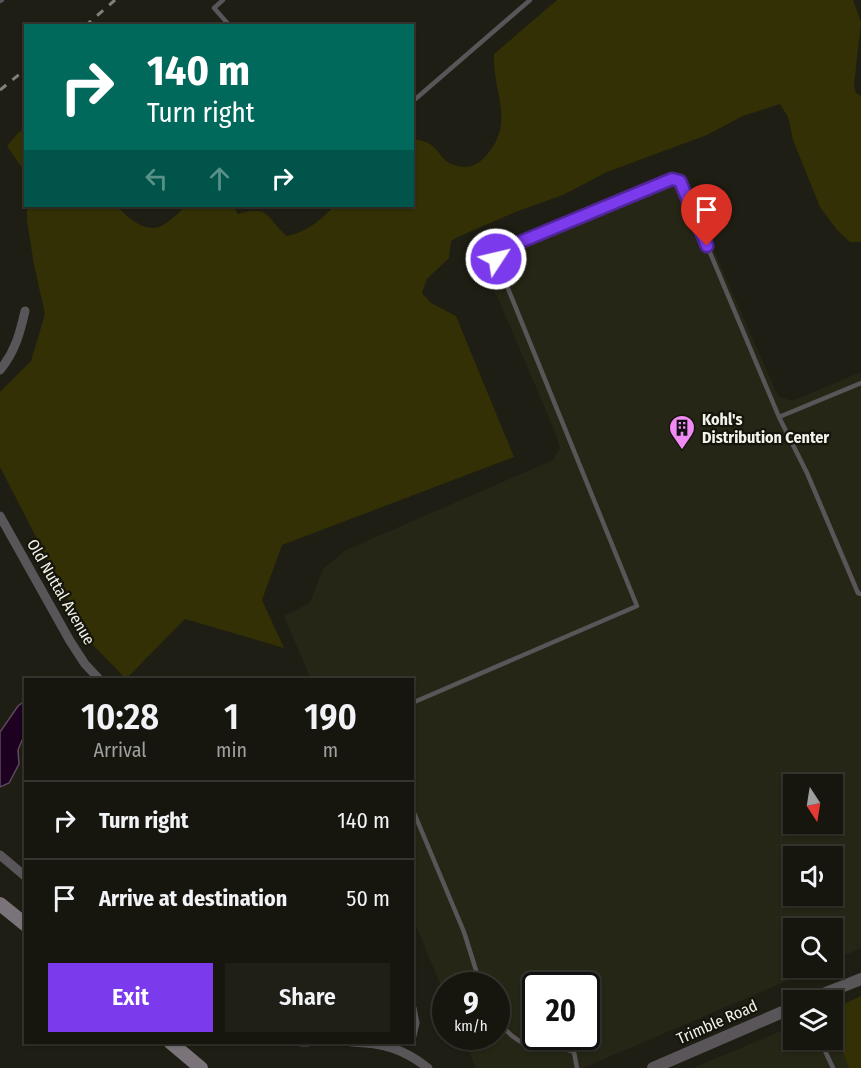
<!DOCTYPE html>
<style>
:root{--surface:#16160f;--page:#1f1f18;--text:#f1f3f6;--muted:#9e9f9e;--line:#35352f;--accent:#7c3aed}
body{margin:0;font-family:"Fira Sans Condensed",sans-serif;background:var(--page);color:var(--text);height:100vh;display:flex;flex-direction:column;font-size:22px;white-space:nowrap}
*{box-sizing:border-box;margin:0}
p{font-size:20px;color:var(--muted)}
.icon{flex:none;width:33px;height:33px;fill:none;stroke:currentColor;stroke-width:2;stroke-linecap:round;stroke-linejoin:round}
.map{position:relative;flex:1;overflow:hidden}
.drawer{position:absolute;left:24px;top:678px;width:390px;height:366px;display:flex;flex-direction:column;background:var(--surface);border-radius:0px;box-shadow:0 2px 4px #0004,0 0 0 2px var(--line)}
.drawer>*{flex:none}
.top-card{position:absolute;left:24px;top:24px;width:390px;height:183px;border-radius:0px;box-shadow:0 2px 4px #0004,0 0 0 2px var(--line);background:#00695c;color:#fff;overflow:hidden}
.needle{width:39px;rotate:168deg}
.fabs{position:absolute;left:783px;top:774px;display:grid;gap:12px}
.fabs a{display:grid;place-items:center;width:60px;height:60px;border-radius:0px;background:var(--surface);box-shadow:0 2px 4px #0004,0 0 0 2px var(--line);font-size:30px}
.speed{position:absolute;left:432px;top:972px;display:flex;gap:12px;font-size:30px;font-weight:700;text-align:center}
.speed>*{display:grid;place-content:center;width:78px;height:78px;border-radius:50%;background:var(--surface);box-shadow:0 2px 4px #0004,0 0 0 2px var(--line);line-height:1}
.speed small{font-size:15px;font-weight:400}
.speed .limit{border:3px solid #111;border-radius:9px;background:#fff;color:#111}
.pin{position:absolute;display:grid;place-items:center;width:51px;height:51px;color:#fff;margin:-62px -26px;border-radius:50% 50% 50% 0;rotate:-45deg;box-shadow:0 0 6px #0007}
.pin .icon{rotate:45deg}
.me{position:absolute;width:66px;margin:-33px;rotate:55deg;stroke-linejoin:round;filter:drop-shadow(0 0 4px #0008)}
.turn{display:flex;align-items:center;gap:21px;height:126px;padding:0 24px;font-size:27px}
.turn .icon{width:78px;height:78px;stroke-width:2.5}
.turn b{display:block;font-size:42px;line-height:51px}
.lanes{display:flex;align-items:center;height:57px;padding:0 24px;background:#0003;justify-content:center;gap:30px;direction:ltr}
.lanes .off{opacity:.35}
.eta{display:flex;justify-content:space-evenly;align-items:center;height:102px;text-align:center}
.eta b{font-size:36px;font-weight:600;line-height:42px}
.button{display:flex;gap:12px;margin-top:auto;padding:12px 24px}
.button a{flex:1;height:69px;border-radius:0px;background:var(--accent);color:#fff;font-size:24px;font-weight:600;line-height:69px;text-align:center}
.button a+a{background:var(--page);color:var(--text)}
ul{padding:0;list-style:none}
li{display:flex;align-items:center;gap:18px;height:78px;padding:0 24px;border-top:2px solid var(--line)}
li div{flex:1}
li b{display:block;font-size:22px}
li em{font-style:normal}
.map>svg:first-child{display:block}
</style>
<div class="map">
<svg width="861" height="1068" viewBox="0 0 861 1068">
<rect width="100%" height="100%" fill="#1e1e14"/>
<path fill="#262616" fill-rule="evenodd" d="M671,173L680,174L692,190L694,205L778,396L792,401L861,372V948L833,961L832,928H794V968H817L583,1068H476L463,1037L496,1036V986H446L445,996L413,918L412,680L311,679L284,616L310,603L323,569L346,550L553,460L560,448L556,434L497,296L483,275L482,263L487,252L498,246L511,243L649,185L660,175ZM794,784H832V824H794ZM794,856H832V896H794ZM536,986H586V1036H536Z
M793,1026L794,1040H832L833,1029L849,1068H693Z"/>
<path fill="#323004" d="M557,0H853L861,22L854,86L856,93L861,96V242H850L837,230L820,207L793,140L788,117L780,104L743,116L707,135L607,172L563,195L518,211L458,237L451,241L449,258L427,279L422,293L431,303L456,316L514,457L282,545L262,600L284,648L185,619L126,679L90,642L0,467V392L31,361L45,314L34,265L27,221V206H117C127,217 146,235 163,225C172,220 179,212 186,206H233L238,214C271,204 266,219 287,236C307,232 321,220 334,206H412L413,139C418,140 425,141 430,144C440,150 442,162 454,165C466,169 474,167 483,159C518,123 492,95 494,54Z
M25,130H26L25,172L7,146L19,132Z
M861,996V1068H849L833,1029V1009Z"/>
<path fill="#1e0120" stroke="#5e495d" stroke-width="1.5" d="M25,701V733L18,750L19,764L9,783L0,787V732L18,706Z"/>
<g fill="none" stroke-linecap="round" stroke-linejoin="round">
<path stroke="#595558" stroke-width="4.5" d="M223,0L214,8L230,26
M0,1L2,0
M412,102L530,0
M779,417L861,383
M412,703L637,606L496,259V252L672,179L680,181L779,417L807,473L858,593L861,594
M412,808L464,932L481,986
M496,1019C507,1032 518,1044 535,1047C549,1049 561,1047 574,1052L577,1068
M820,1040L833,1068"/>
<path stroke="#595558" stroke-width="9" d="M0,370C15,352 20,333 25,311
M0,516L70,641L85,664L100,680
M0,855L26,877
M412,1008L415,1023L412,1036
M301,1042H308
M351,1042C383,1043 402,1048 428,1068"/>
<path stroke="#595558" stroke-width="12" d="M808,1000L861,979
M653,1068L794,1007"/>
<path stroke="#7a747a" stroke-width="14" d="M0,904L26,925
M170,1042L201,1068"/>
<path stroke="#818179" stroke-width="3" stroke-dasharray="8 8" stroke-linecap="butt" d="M85,26L115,0
M0,90L26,69"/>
</g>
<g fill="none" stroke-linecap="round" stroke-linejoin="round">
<defs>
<path id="route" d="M496,259V252L672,179L680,181L707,246"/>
</defs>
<use href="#route" stroke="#51269a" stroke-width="15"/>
<use href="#route" stroke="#7c3aed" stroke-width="10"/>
</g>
<defs>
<symbol id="building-pin" viewBox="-11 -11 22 30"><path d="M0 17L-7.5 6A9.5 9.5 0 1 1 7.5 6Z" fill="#f18af4" stroke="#15150b"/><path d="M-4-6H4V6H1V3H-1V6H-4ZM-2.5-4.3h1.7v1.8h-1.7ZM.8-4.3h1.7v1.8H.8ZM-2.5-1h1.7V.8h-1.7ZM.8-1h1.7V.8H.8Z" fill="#111"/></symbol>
</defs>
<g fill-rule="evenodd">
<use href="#building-pin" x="667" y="413" width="30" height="40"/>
</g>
<g text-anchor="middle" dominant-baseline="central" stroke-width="4.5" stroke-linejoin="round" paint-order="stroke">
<g font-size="16" font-weight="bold" fill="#f2f2eb" stroke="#15150b" text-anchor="start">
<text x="702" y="419">Kohl's<tspan x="702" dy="18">Distribution Center</tspan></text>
</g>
<g font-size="16" fill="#f2f2eb" stroke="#15150b">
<text transform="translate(61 592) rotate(60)">Old Nuttal Avenue</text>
<text transform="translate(717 1022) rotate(-24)">Trimble Road</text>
</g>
</g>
</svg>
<div class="fabs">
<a><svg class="needle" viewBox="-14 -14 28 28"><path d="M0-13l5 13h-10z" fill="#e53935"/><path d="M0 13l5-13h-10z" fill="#9e9f9e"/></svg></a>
<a><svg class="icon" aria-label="sound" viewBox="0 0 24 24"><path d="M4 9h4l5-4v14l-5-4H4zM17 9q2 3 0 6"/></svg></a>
<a><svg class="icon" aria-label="search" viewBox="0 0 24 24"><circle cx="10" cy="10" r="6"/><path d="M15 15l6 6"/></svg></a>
<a><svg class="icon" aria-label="layers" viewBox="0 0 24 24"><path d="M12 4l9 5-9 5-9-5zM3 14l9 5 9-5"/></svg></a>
</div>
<div class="speed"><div>9<small>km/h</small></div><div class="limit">20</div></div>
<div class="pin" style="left:707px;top:246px;background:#d93025"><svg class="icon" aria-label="arrive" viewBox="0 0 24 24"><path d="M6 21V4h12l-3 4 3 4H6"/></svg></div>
<svg class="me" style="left:496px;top:259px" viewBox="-20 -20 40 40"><circle r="17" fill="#7c3aed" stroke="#fff" stroke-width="3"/><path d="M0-11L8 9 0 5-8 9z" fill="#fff"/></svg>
<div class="top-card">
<div class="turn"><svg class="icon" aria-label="right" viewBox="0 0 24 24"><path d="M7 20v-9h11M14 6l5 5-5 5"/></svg><div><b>140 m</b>Turn right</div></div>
<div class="lanes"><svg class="icon off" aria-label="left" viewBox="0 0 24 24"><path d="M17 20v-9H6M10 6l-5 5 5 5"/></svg><svg class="icon off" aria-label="ahead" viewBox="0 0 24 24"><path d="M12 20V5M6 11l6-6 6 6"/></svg><svg class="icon" aria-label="right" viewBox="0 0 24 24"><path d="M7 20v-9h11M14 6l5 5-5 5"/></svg></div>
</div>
<section class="drawer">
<div class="eta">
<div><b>10:28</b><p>Arrival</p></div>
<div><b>1</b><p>min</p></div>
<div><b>190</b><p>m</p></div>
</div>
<ul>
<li><svg class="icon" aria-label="right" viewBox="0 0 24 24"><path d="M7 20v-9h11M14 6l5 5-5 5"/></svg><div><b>Turn right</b></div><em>140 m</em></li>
<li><svg class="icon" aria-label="arrive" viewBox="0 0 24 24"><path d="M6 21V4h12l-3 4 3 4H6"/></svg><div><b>Arrive at destination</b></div><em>50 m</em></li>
</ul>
<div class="button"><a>Exit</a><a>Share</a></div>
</section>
</div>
